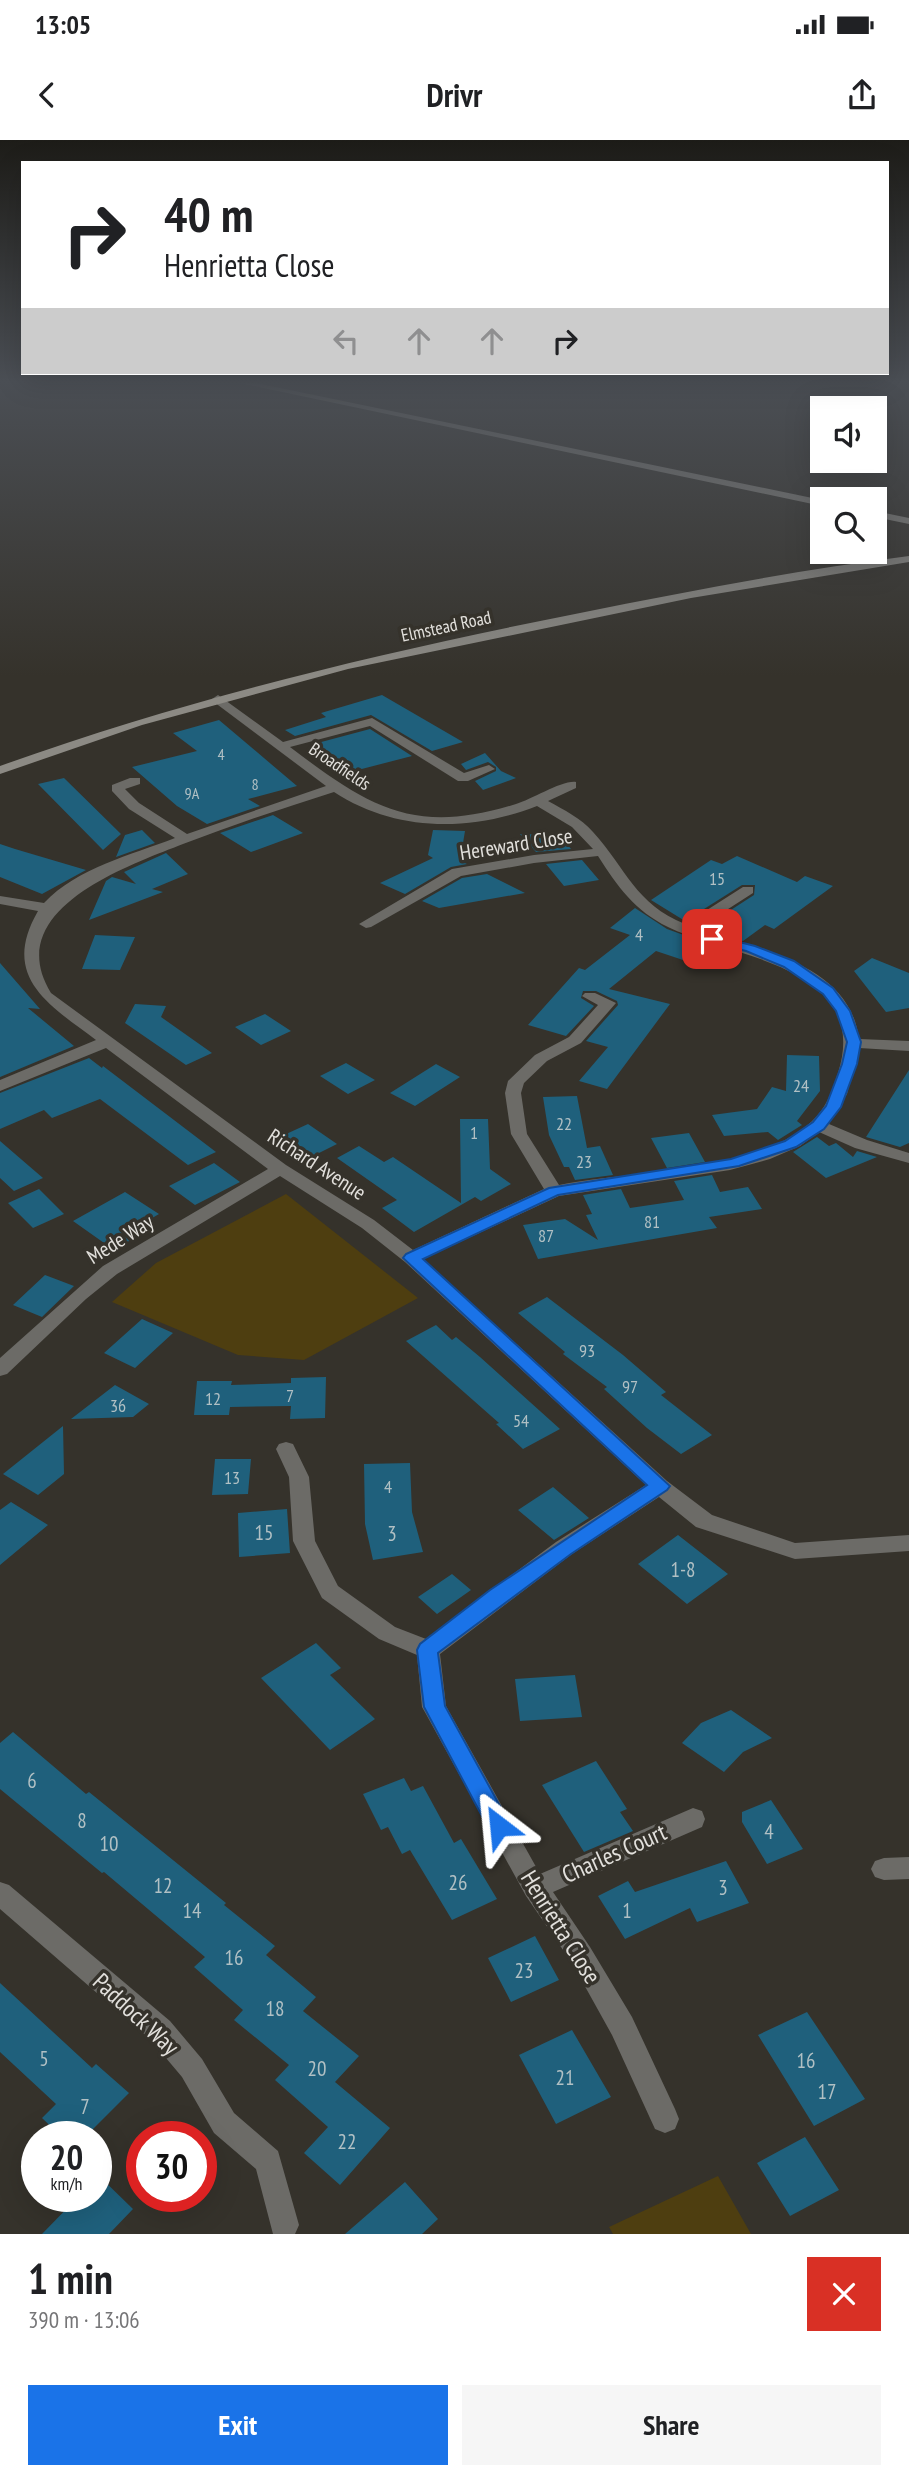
<!DOCTYPE html>
<meta charset="utf-8">
<style>
:root{--surface:#fff;--page:#f6f6f6;--text:#202124;--muted:#757577;--accent:#1a73e8}
body{margin:0;font-family:"PT Sans Narrow",sans-serif;background:var(--page);color:var(--text);height:100vh;display:flex;flex-direction:column;font-size:26px;white-space:nowrap}
*{box-sizing:border-box;margin:0}
p{font-size:23px;color:var(--muted)}
.icon{flex:none;width:38px;height:38px;fill:none;stroke:currentColor;stroke-width:2;stroke-linecap:round;stroke-linejoin:round}
.map{position:relative;height:2094px;overflow:hidden}
.panel{display:flex;flex-direction:column;background:var(--surface);flex:1}
.panel>*{flex:none}
.hud{position:absolute;left:21px;top:21px;width:868px;height:214px;border-radius:0px;box-shadow:0 7px 28px #0002;background:#fff;color:var(--text);overflow:hidden}
.tools{position:absolute;left:810px;top:256px;display:grid;gap:14px}
.tools a{display:grid;place-items:center;width:77px;height:77px;border-radius:0px;background:var(--surface);box-shadow:0 7px 28px #0002;font-size:35px}
.speed{position:absolute;left:21px;top:1981px;display:flex;gap:14px;font-size:35px;font-weight:700;text-align:center}
.speed>*{display:grid;place-content:center;width:91px;height:91px;border-radius:50%;background:var(--surface);box-shadow:0 7px 28px #0002;line-height:1}
.speed small{font-size:18px;font-weight:400}
.speed .limit{border:10px solid #d22;background:#fff;color:#111}
.pin{position:absolute;display:grid;place-items:center;width:60px;height:60px;color:#fff;margin:-30px;border-radius:14px;box-shadow:0 4px 10px #0006}
.me{position:absolute;width:77px;margin:-38px;rotate:331deg;stroke-linejoin:round;filter:drop-shadow(0 0 5px #0008)}
.turn{display:flex;align-items:center;gap:24px;height:147px;padding:0 28px;font-size:32px}
.turn .icon{width:91px;height:91px;stroke-width:2.5}
.turn b{display:block;font-size:49px;line-height:60px}
.lanes{display:flex;align-items:center;height:66px;padding:0 28px;background:#0003;justify-content:center;gap:35px;direction:ltr}
.lanes .off{opacity:.35}
.round{display:grid;place-items:center;flex:none;width:74px;height:74px;border-radius:0px;background:var(--page)}
.overview{display:flex;align-items:center;justify-content:space-between;height:119px;padding:0 28px}
h1{font-size:42px;font-weight:600;line-height:52px}
.action{display:flex;gap:14px;margin-top:auto;padding:14px 28px}
.action a{flex:1;height:80px;border-radius:0px;background:var(--accent);color:#fff;font-size:28px;font-weight:600;line-height:80px;text-align:center}
.action a+a{background:var(--page);color:var(--text)}
.status{display:flex;justify-content:space-between;align-items:center;height:49px;padding:0 35px;background:var(--surface);direction:ltr}
.status svg{height:19px;fill:currentColor}
header{display:flex;justify-content:space-between;align-items:center;height:91px;padding:0 28px;background:var(--surface);font-size:32px;font-weight:600}
.map>svg:first-child{display:block}
</style>
<div class="status"><b>13:05</b><svg viewBox="0 0 49 12"><path d="M0 12V9h3v3zM5 12V6h3v6zM10 12V3h3v9zM15 12V0h3v12zM26 1h20v11H26zM47 4h2v5h-2z"/></svg></div>
<header><svg class="icon" aria-label="back" viewBox="0 0 24 24"><path d="M15 5l-7 7 7 7"/></svg>Drivr<svg class="icon" aria-label="share" viewBox="0 0 24 24"><path d="M12 15V3M7 8l5-5 5 5M5 13v7h14v-7"/></svg></header>
<div class="map">
<svg width="909" height="2094" viewBox="0 0 909 2094">
<rect width="100%" height="100%" fill="#35322b"/>
<path fill="#4e3e10" d="M286,1054L418,1158L304,1220L238,1215L112,1162L156,1123Z
M718,2036L751,2094H613L609,2087Z"/>
<path fill="#1f607c" d="M382,555L463,602L432,611L371,575L295,596L285,590L326,577L321,573Z
M219,580L297,646L248,659L260,666L207,684L177,666L132,627L197,611L173,593Z
M370,589L412,616L354,631L310,605Z
M485,613L501,631L516,638L483,650L475,641L496,631V627L488,622L466,630L461,624Z
M64,638L121,694L103,710L38,644Z
M273,675L303,693L251,712L220,693Z
M142,690L155,703L116,717L125,695Z
M433,690L465,691L460,721L467,724L451,727L405,754L380,743L433,718L428,715Z
M520,694L560,695L571,709L536,712Z
M0,704L15,709L86,730L42,754L0,737Z
M166,713L188,734L152,749L163,752L89,780L106,741L112,737L136,744L124,732Z
M737,716L797,742L805,736L833,746L774,789L765,785L743,801L703,788L754,755L755,745H742L685,781L651,760L711,720L722,724Z
M582,720L599,740L564,746L546,724Z
M487,734L525,753L439,768L422,761L462,738Z
M635,768L667,789L728,811L707,826L700,822L698,825L656,811L609,849L670,864L607,949L579,941L608,907L586,901L618,865L617,861L596,851H583L581,858L594,866L566,896L528,885L579,828L585,830L630,795L610,788Z
M95,795L135,797L120,830L82,829Z
M872,818L909,833V868L886,872L854,831Z
M0,823L40,869L28,868L74,906L0,937Z
M135,864L166,866L161,877L212,913L186,925L125,883Z
M265,874L291,891L261,905L235,887Z
M787,915L819,916L820,951L797,981L802,985L778,1000L768,992L724,996L712,975L757,969L772,947L786,951Z
M89,918L102,928L103,926L216,1012L188,1025L100,959L52,978L44,970L0,989V953Z
M346,923L375,940L348,954L320,936Z
M436,924L460,937L415,966L390,953Z
M909,930V1003L900,1007L866,997Z
M577,956L587,1008L600,1006L613,1035L575,1040L569,1027H564L549,995L543,957Z
M460,979H488L490,1029L511,1044L481,1061L475,1057L414,1092L382,1068L397,1060L337,1018L359,1006L384,1022L393,1017L461,1063Z
M308,984L337,1004L313,1016L284,995Z
M689,993L705,1022L667,1028L651,998Z
M817,997L829,1006L836,1003L853,1017L857,1011L877,1017L826,1038L793,1012Z
M0,1001L29,1026L43,1038L14,1051L0,1038Z
M214,1023L240,1042L195,1065L169,1046Z
M712,1035L720,1052L748,1047L762,1069L709,1077L717,1088L538,1119L523,1085L565,1079L598,1100L586,1075L592,1074L583,1055L621,1049L630,1068L684,1060L674,1041Z
M39,1049L64,1074L33,1088L8,1063Z
M125,1052L159,1074L142,1084L149,1089L114,1110L73,1081Z
M45,1135L74,1146L42,1177L13,1165Z
M547,1157L623,1215L666,1252L661,1255L712,1295L681,1314L647,1288L604,1249L607,1247L563,1214L565,1212L518,1173Z
M142,1179L173,1193L135,1228L104,1213Z
M436,1185L452,1200L456,1197L480,1217L560,1289L523,1309L496,1284L499,1283L406,1201Z
M326,1237L325,1278L290,1279L291,1266L230,1267L229,1275H194L197,1241H232L231,1245L291,1243V1238Z
M115,1245L149,1264L133,1277L71,1279Z
M63,1286L64,1334L38,1355L3,1334Z
M215,1319H251L248,1354L212,1355Z
M410,1323L412,1372L423,1412L373,1420L365,1384L364,1324Z
M553,1347L589,1378L554,1400L518,1370Z
M11,1362L48,1385L0,1425V1370Z
M287,1369L290,1413L239,1417L238,1373Z
M678,1395L728,1434L687,1464L638,1424Z
M452,1434L471,1450L437,1474L418,1457Z
M316,1503L341,1528L330,1535L375,1579L330,1610L261,1538Z
M575,1535L582,1577L520,1581L515,1539Z
M731,1570L772,1598L743,1612L724,1632L682,1603L701,1583Z
M13,1592L86,1654L89,1652L226,1763L224,1765L275,1806L266,1815L316,1857L303,1871L359,1916L335,1942L390,1988L340,2045L304,2013L328,1987L275,1940L289,1925L234,1880L243,1870L194,1827L205,1817L104,1732L102,1733L0,1649V1603Z
M596,1621L627,1669L620,1672L633,1691L584,1712L542,1645Z
M404,1638L411,1651L423,1646L454,1703L461,1699L497,1759L452,1780L410,1710L402,1714L388,1687L381,1690L363,1654Z
M771,1660L803,1709L767,1724L742,1682V1672Z
M726,1721L749,1763L697,1782L690,1768L625,1799L598,1756L628,1741L635,1752Z
M535,1796L559,1840L511,1862L488,1818Z
M0,1843L92,1928L96,1924L129,1953L85,1997H62L42,1978L56,1964L0,1912Z
M807,1872L865,1959L814,1986L758,1895Z
M572,1890L611,1957L556,1984L519,1915Z
M805,1997L839,2050L790,2076L757,2023Z
M96,2033L133,2069L109,2094H42L79,2056H96Z
M405,2042L438,2079L422,2094H345Z"/>
<g fill="none" stroke-linecap="round" stroke-linejoin="round">
<path fill="#6c6b67" fill-rule="evenodd" d="M218,555L283,602L372,578L464,633L489,625L495,629L468,641H458L370,586L290,607C369,667 414,696 516,664C531,660 562,640 576,642V648L548,661C564,670 581,678 593,692C626,728 635,764 685,784L743,747H753V753L697,789C756,811 849,821 859,899L909,901V911L859,908L847,954L829,984L867,1000L909,1013V1023L855,1008L819,992L800,1006L770,1019L730,1030L559,1056L423,1119L667,1341L712,1375L795,1403L909,1395V1411L795,1419L696,1387L659,1357L572,1414L440,1514L446,1566L540,1734L693,1668L702,1671L705,1679L702,1687L553,1752L590,1807L632,1877L675,1969L679,1979L675,1989L665,1993L655,1989L612,1895L572,1823L526,1756L426,1574L422,1567L417,1515L379,1499L322,1458L293,1401L289,1337L276,1309L279,1304L286,1302L293,1304L309,1337L315,1401L338,1446L395,1487L426,1499L556,1402L646,1345L405,1122L362,1088L280,1036L117,1134L86,1159L7,1234L0,1236V1218L103,1126L268,1029L106,908L0,951V940L96,900C48,864 0,837 38,771L0,764V756L44,763C77,728 131,715 175,698L129,669L112,651V645L130,638H140V644L125,649L139,663L187,694L326,646L214,562L212,559ZM334,652C395,692 470,692 537,666L572,687L593,709L534,715L452,729L359,784L366,788L371,787L461,736L534,723L598,716C617,746 635,771 668,787C731,818 872,825 838,933C833,948 828,964 817,976C765,1034 632,1030 559,1045L527,994L521,953L524,943L547,921L581,903L616,863L595,853H585L582,856L598,865L569,897L535,915L508,941L505,953L511,994L544,1049L413,1110L374,1080L286,1025L51,853C0,770 127,726 183,704C233,685 283,668 334,652Z
M909,1717V1739L884,1740L875,1737L871,1729L875,1721L884,1718Z
M0,1742L9,1745L170,1881L202,1919L234,1973L278,2011L299,2085L295,2094H273L256,2029L214,1993L182,1937L150,1899L0,1769Z"/>
<path fill="#8c8a84" fill-rule="evenodd" d="M240,243H256L822,360V366Z
M875,371L909,378V384L875,377Z
M909,416V422L691,458L348,529L142,585L0,634V626C189,558 383,512 580,473C689,451 798,430 909,416Z"/>
</g>
<linearGradient id="sky" x2="0" y2="1"><stop stop-color="#1d1c18"/><stop offset="0.45" stop-color="#4b4f55"/><stop offset="1" stop-color="#4b4f55" stop-opacity="0"/></linearGradient>
<rect width="909" height="536" fill="url(#sky)"/>
<path fill="#1a73e8" stroke="#114b97" stroke-width="2" d="M712,795L755,806L794,821L833,848L850,871L861,902L857,924L841,967L824,989L796,1007L739,1026L558,1055L423,1119L670,1346L667,1350L571,1414L438,1513L445,1566L511,1686L507,1693L499,1696L491,1693L424,1567L417,1510L420,1504L490,1450L647,1345L403,1118L406,1114L549,1048L731,1019L785,1001L813,982L826,966L842,924L847,902L836,871L823,854L784,827L746,811L708,802V796Z"/>
<g text-anchor="middle" dominant-baseline="central" stroke-width="7" stroke-linejoin="round" paint-order="stroke">
<g font-size="16" fill="#b1c0c4">
<text x="221" y="614">4</text>
<text x="255" y="644">8</text>
<text x="192" y="653">9A</text>
</g>
<g font-size="18" fill="#e2e0dc" stroke="#35322b">
<text transform="translate(446 486) rotate(-12)">Elmstead Road</text>
<text transform="translate(340 626) rotate(34)">Broadfields</text>
</g>
<g font-size="18" fill="#b1c0c4">
<text x="717" y="738">15</text>
<text x="639" y="794">4</text>
<text x="801" y="945">24</text>
<text x="564" y="983">22</text>
<text x="474" y="992">1</text>
<text x="584" y="1021">23</text>
<text x="652" y="1081">81</text>
<text x="546" y="1095">87</text>
<text x="587" y="1210">93</text>
<text x="630" y="1246">97</text>
<text x="290" y="1255">7</text>
<text x="213" y="1258">12</text>
<text x="118" y="1265">36</text>
<text x="521" y="1280">54</text>
<text x="232" y="1337">13</text>
<text x="388" y="1346">4</text>
</g>
<g font-size="21" fill="#e2e0dc" stroke="#35322b">
<text transform="translate(516 704) rotate(-9)">Hereward Close</text>
<text transform="translate(317 1024) rotate(33)">Richard Avenue</text>
<text transform="translate(120 1099) rotate(-32)">Mede Way</text>
</g>
<g font-size="21" fill="#b1c0c4">
<text x="264" y="1392">15</text>
<text x="392" y="1393">3</text>
<text x="683" y="1429">1-8</text>
<text x="32" y="1640">6</text>
<text x="82" y="1680">8</text>
<text x="769" y="1691">4</text>
<text x="109" y="1703">10</text>
<text x="458" y="1742">26</text>
<text x="163" y="1745">12</text>
<text x="723" y="1747">3</text>
<text x="192" y="1770">14</text>
<text x="627" y="1770">1</text>
<text x="234" y="1817">16</text>
<text x="524" y="1830">23</text>
<text x="275" y="1868">18</text>
<text x="44" y="1918">5</text>
<text x="806" y="1920">16</text>
<text x="317" y="1928">20</text>
<text x="565" y="1937">21</text>
<text x="827" y="1951">17</text>
<text x="85" y="1966">7</text>
<text x="347" y="2001">22</text>
</g>
<g font-size="24" fill="#e2e0dc" stroke="#35322b">
<text transform="translate(614 1713) rotate(-24)">Charles Court</text>
<text transform="translate(561 1787) rotate(58)">Henrietta Close</text>
<text transform="translate(136 1874) rotate(43)">Paddock Way</text>
</g>
</g>
</svg>
<div class="tools">
<a><svg class="icon" aria-label="sound" viewBox="0 0 24 24"><path d="M4 9h4l5-4v14l-5-4H4zM17 9q2 3 0 6"/></svg></a>
<a><svg class="icon" aria-label="search" viewBox="0 0 24 24"><circle cx="10" cy="10" r="6"/><path d="M15 15l6 6"/></svg></a>
</div>
<div class="speed"><div>20<small>km/h</small></div><div class="limit">30</div></div>
<div class="pin" style="left:712px;top:799px;background:#d93025"><svg class="icon" aria-label="arrive" viewBox="0 0 24 24"><path d="M6 21V4h12l-3 4 3 4H6"/></svg></div>
<svg class="me" style="left:499px;top:1686px" viewBox="-20 -20 40 40"><path d="M0-17L14 15 0 8-14 15z" fill="#1a73e8" stroke="#fff" stroke-width="4"/></svg>
<div class="hud">
<div class="turn"><svg class="icon" aria-label="right" viewBox="0 0 24 24"><path d="M7 20v-9h11M14 6l5 5-5 5"/></svg><div><b>40 m</b>Henrietta Close</div></div>
<div class="lanes"><svg class="icon off" aria-label="left" viewBox="0 0 24 24"><path d="M17 20v-9H6M10 6l-5 5 5 5"/></svg><svg class="icon off" aria-label="ahead" viewBox="0 0 24 24"><path d="M12 20V5M6 11l6-6 6 6"/></svg><svg class="icon off" aria-label="ahead" viewBox="0 0 24 24"><path d="M12 20V5M6 11l6-6 6 6"/></svg><svg class="icon" aria-label="right" viewBox="0 0 24 24"><path d="M7 20v-9h11M14 6l5 5-5 5"/></svg></div>
</div>
</div>
<section class="panel">
<div class="overview"><div><h1>1 min</h1><p>390 m · 13:06</p></div><a class="round" style="background:#d93025;color:#fff"><svg class="icon" aria-label="close" viewBox="0 0 24 24"><path d="M6 6l12 12M18 6L6 18"/></svg></a></div>
<div class="action"><a>Exit</a><a>Share</a></div>
</section>
